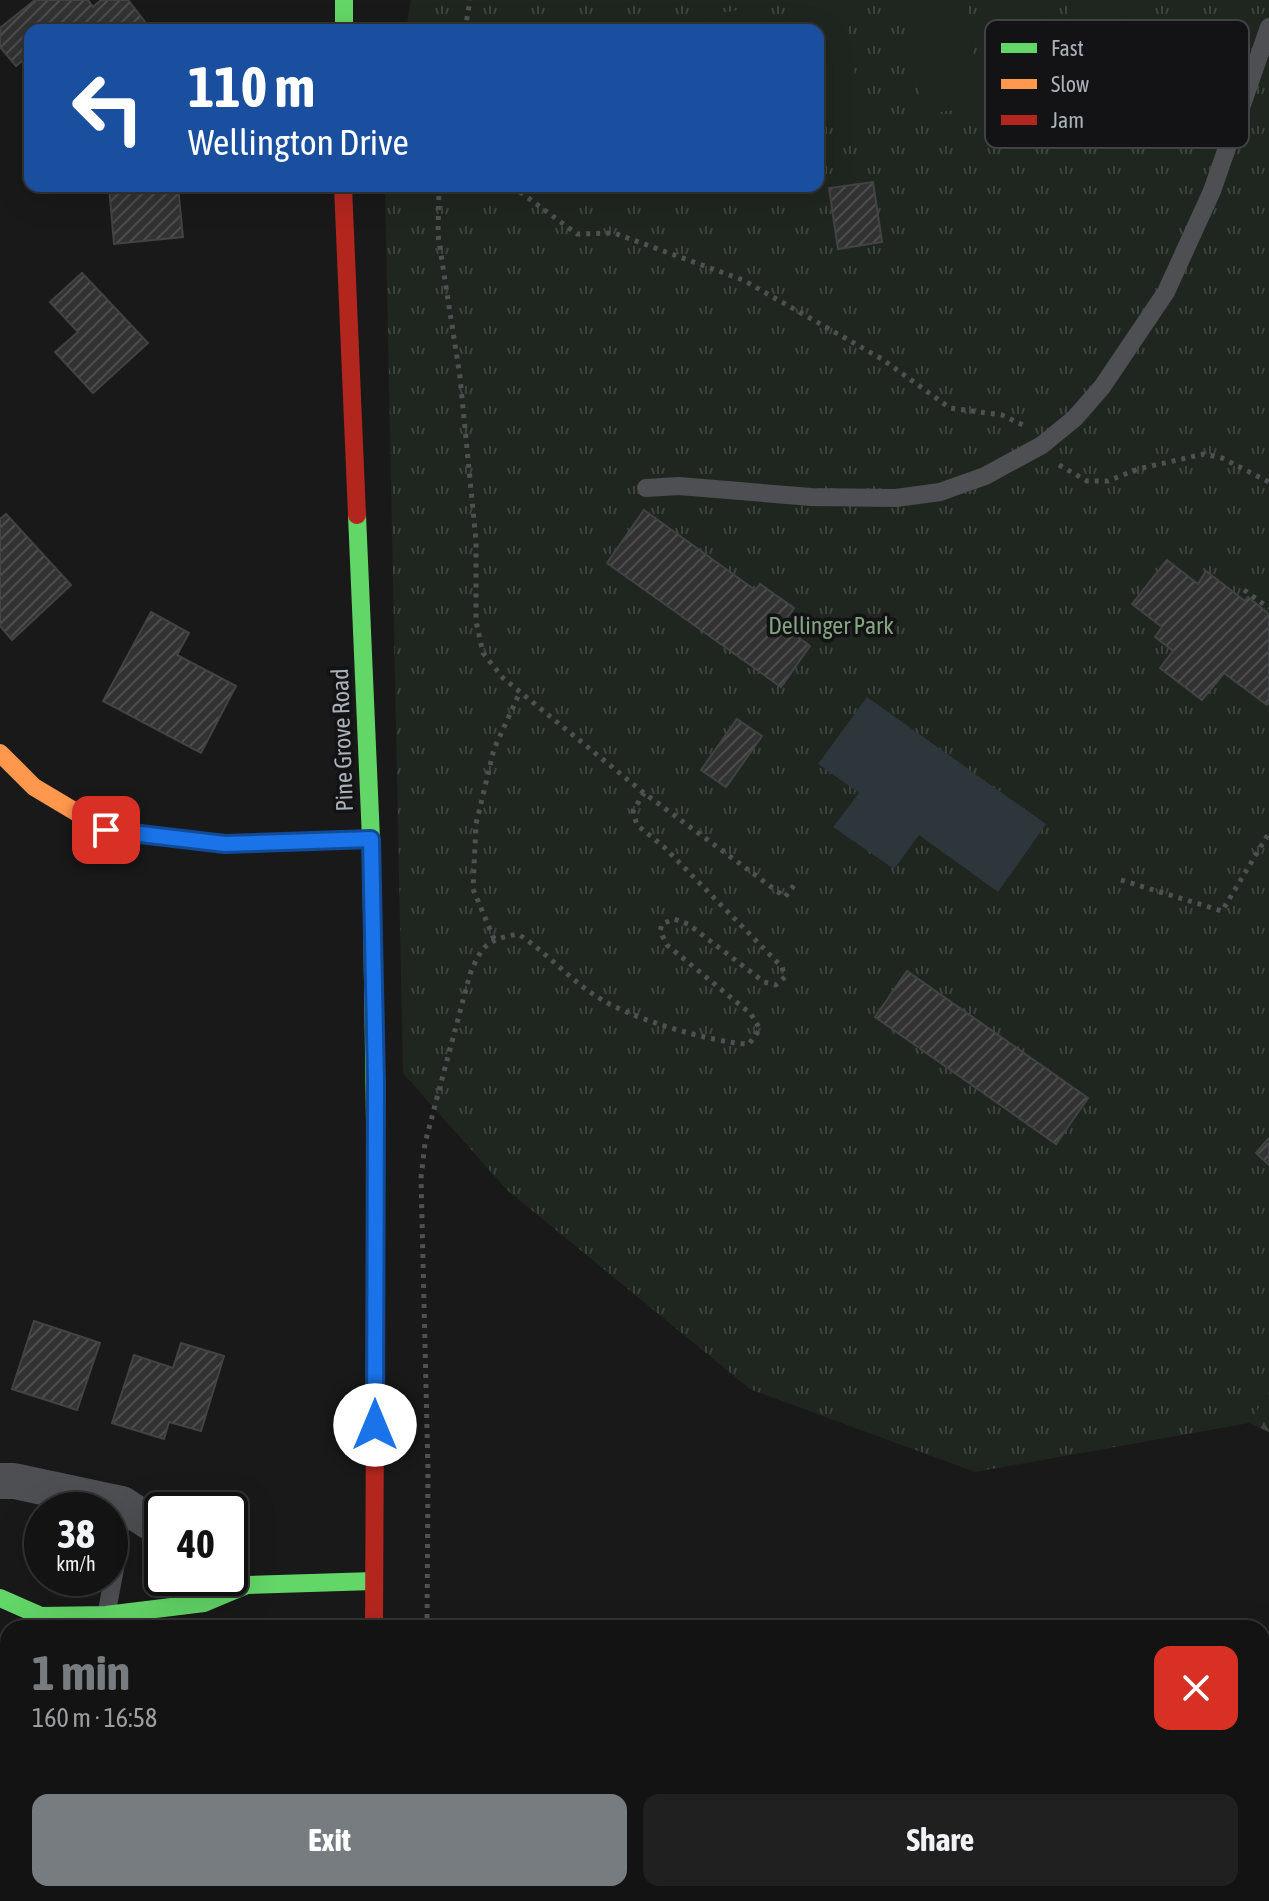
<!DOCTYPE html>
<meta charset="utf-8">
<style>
:root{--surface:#131313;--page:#202021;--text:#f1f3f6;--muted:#9d9ea0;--line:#323233;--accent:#777c81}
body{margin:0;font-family:"Asap Condensed",sans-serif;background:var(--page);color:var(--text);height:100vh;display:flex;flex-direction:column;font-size:30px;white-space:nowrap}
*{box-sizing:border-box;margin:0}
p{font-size:26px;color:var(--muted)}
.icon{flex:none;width:44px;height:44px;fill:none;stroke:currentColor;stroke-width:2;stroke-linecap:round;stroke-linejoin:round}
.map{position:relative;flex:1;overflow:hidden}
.panel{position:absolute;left:0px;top:1620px;width:1270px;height:282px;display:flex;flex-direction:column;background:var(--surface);border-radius:24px 24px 0 0;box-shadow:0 8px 32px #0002,0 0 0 2px var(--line)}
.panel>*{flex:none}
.hud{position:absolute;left:24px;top:24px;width:800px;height:168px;border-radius:16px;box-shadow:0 8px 32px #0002,0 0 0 2px var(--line);background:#1a4fa0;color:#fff;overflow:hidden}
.speed{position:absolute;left:24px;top:1492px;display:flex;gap:16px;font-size:40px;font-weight:700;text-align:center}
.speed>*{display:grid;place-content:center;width:104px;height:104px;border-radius:50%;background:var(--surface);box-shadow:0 8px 32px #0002,0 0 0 2px var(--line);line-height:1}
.speed small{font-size:20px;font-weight:400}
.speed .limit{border:4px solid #111;border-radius:12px;background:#fff;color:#111}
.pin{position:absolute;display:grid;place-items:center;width:68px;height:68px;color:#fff;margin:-34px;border-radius:16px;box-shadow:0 4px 12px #0006}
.me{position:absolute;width:88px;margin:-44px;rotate:0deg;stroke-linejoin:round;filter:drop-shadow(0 0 6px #0008)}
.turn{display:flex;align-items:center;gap:28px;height:168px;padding:0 32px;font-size:36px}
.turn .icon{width:104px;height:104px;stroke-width:2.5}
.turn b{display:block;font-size:56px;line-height:68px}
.round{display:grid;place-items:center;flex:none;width:84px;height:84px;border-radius:16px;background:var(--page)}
.summary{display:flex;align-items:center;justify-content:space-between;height:136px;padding:0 32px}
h1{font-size:48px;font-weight:700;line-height:60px;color:var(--accent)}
.button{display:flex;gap:16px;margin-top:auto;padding:16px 32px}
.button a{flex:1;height:92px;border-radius:16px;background:var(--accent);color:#fff;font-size:32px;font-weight:700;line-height:92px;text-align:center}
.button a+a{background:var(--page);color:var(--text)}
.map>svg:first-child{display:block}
</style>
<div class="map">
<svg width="1269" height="1901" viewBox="0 0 1269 1901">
<defs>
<pattern id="grass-tufts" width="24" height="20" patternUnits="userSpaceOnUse" patternTransform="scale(2)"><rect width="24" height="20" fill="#1f261f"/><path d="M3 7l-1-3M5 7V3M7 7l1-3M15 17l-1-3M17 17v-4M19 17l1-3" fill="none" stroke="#3d433d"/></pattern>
<pattern id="forest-firs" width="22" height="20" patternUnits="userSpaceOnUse" patternTransform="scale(2)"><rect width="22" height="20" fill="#1f261f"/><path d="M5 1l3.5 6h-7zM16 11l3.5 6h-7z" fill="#3d433d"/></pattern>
<pattern id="building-hatch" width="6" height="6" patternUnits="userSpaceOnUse" patternTransform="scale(2)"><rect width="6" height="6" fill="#323233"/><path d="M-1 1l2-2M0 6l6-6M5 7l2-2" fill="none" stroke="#4d4d4e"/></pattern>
</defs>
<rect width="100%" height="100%" fill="#191919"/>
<path fill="#232325" d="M0,1644H8V1894H293V1901H0Z"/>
<path fill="url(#grass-tufts)" d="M411,0H1269V1392L1249,1423L975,1472L750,1389L506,1189L403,1073L385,186H818V30H406Z"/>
<path fill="url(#forest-firs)" d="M1269,1392V1432L1249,1423Z"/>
<path fill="#1f261f" d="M819,0H845L861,122L818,128V30H789L785,5Z
M909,0H967L980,107L923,114Z
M987,0H1045L1057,97L1000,105Z
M1067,0H1124L1135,86L1079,94Z
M766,6L769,30H709L707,15Z
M687,17L688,30H629V25Z"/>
<path fill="#2c363b" d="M867,697L1046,824L998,892L919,835L894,869L833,827L859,793L818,764Z"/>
<path fill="url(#building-hatch)" stroke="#414345" stroke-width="2" d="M35,0H88L93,7L101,0H128L146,23L137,30H30V54L16,66L0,47V28Z
M873,182L882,242L838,249L829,188Z
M84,186H178L183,237L114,244L109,187L84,189Z
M82,273L148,343L93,393L55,352L78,332L50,302Z
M644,510L755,590L760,584L794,608L782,625L810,646L781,687L607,563Z
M6,514L71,585L12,640L0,626V519Z
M1167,560L1198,584L1206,571L1245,601L1248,597L1269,614V702L1267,705L1224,673L1202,700L1160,668L1173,651L1155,637L1162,627L1132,604Z
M151,612L189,633L177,655L236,686L201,753L103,701Z
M737,719L762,736L726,787L701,770Z
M907,971L1088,1098L1056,1144L875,1017Z
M1269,1138V1165L1256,1153Z
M34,1321L100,1343L77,1410L12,1389Z
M181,1343L224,1356L201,1431L169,1422L164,1439L112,1423L134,1355L173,1368Z
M0,1717H8V1894H54V1901H0Z"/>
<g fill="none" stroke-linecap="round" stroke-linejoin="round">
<path stroke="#4f5053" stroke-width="5" stroke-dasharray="4 6" stroke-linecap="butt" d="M465,30L470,0
M439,186L438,235L460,377L476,541V621L483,653L503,678L644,793L785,897L795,884
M512,186L577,234L614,233L743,280L882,359L950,408L1002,415L1023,425
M438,190L467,186
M1059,465L1087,481H1108L1138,469L1204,454L1222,458L1269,482
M1244,590L1269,608
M1121,880L1222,911L1269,833
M494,939L473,889L476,824L494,749L520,692
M427,1628L428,1471L421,1178L425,1143L470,974C482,945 487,940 518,934C546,952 568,978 596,996C625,1017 712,1043 749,1044L760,1029L751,1014L667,945L660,931L662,924L674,919L688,924L764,982L776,985L785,977L782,967L664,847L637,825L633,811L644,793
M425,1901V1894"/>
<path stroke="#4d4f52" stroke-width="18" d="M646,488L679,486L811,497L896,498L940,492L985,476L1042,445L1075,418L1102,387L1166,292L1212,191L1269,27
M106,1616L117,1558L122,1504"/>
<path stroke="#4d4f52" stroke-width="36" d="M0,1481H14L122,1504L162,1530"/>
<path stroke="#63d668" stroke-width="18" d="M344,0V30
M357,515L371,839L376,1194
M0,1598L41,1616L106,1615L204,1603L247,1585L374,1581"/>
<path stroke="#ff974d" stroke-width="18" d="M0,753L34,787L106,830L225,844L371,839
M373,1894V1901"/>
<path stroke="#b3261e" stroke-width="18" d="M343,186L357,515
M374,1628L376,1194"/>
</g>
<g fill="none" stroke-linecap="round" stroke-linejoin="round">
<defs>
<path id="route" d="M106,830L225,844L371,839L376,1083L375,1425"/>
</defs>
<use href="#route" stroke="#114b97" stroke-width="20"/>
<use href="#route" stroke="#1a73e8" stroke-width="14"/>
</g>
<g text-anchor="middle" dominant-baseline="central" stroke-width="7" stroke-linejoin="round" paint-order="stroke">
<g font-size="24" fill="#84a482" stroke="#131315">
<text x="831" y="625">Dellinger Park</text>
</g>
<g font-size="24" fill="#aab1b9" stroke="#131315">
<text transform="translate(342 740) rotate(-92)">Pine Grove Road</text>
</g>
</g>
<rect x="985" y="20" width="264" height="128" rx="12" fill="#131315" stroke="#404246" stroke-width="2"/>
<rect x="1001" y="43" width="36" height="10" fill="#63d668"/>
<rect x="1001" y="79" width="36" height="10" fill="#ff974d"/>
<rect x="1001" y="115" width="36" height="10" fill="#b3261e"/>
<g font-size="22" fill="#aab1b9">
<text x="1051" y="56">Fast</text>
<text x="1051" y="92">Slow</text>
<text x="1051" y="128">Jam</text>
</g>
</svg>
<div class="speed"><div>38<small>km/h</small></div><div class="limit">40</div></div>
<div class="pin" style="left:106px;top:830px;background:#d93025"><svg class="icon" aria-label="arrive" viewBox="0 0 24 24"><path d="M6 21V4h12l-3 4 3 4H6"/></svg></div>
<svg class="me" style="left:375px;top:1425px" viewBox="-20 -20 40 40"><circle r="19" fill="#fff"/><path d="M0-13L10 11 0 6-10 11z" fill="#1a73e8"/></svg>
<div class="hud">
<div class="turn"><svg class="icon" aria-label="left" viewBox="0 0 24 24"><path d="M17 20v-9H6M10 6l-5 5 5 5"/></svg><div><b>110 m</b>Wellington Drive</div></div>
</div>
<section class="panel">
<div class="summary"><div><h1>1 min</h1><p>160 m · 16:58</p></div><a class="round" style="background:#d93025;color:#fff"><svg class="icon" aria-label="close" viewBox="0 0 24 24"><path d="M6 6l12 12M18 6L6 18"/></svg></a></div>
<div class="button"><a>Exit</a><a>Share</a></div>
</section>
</div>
